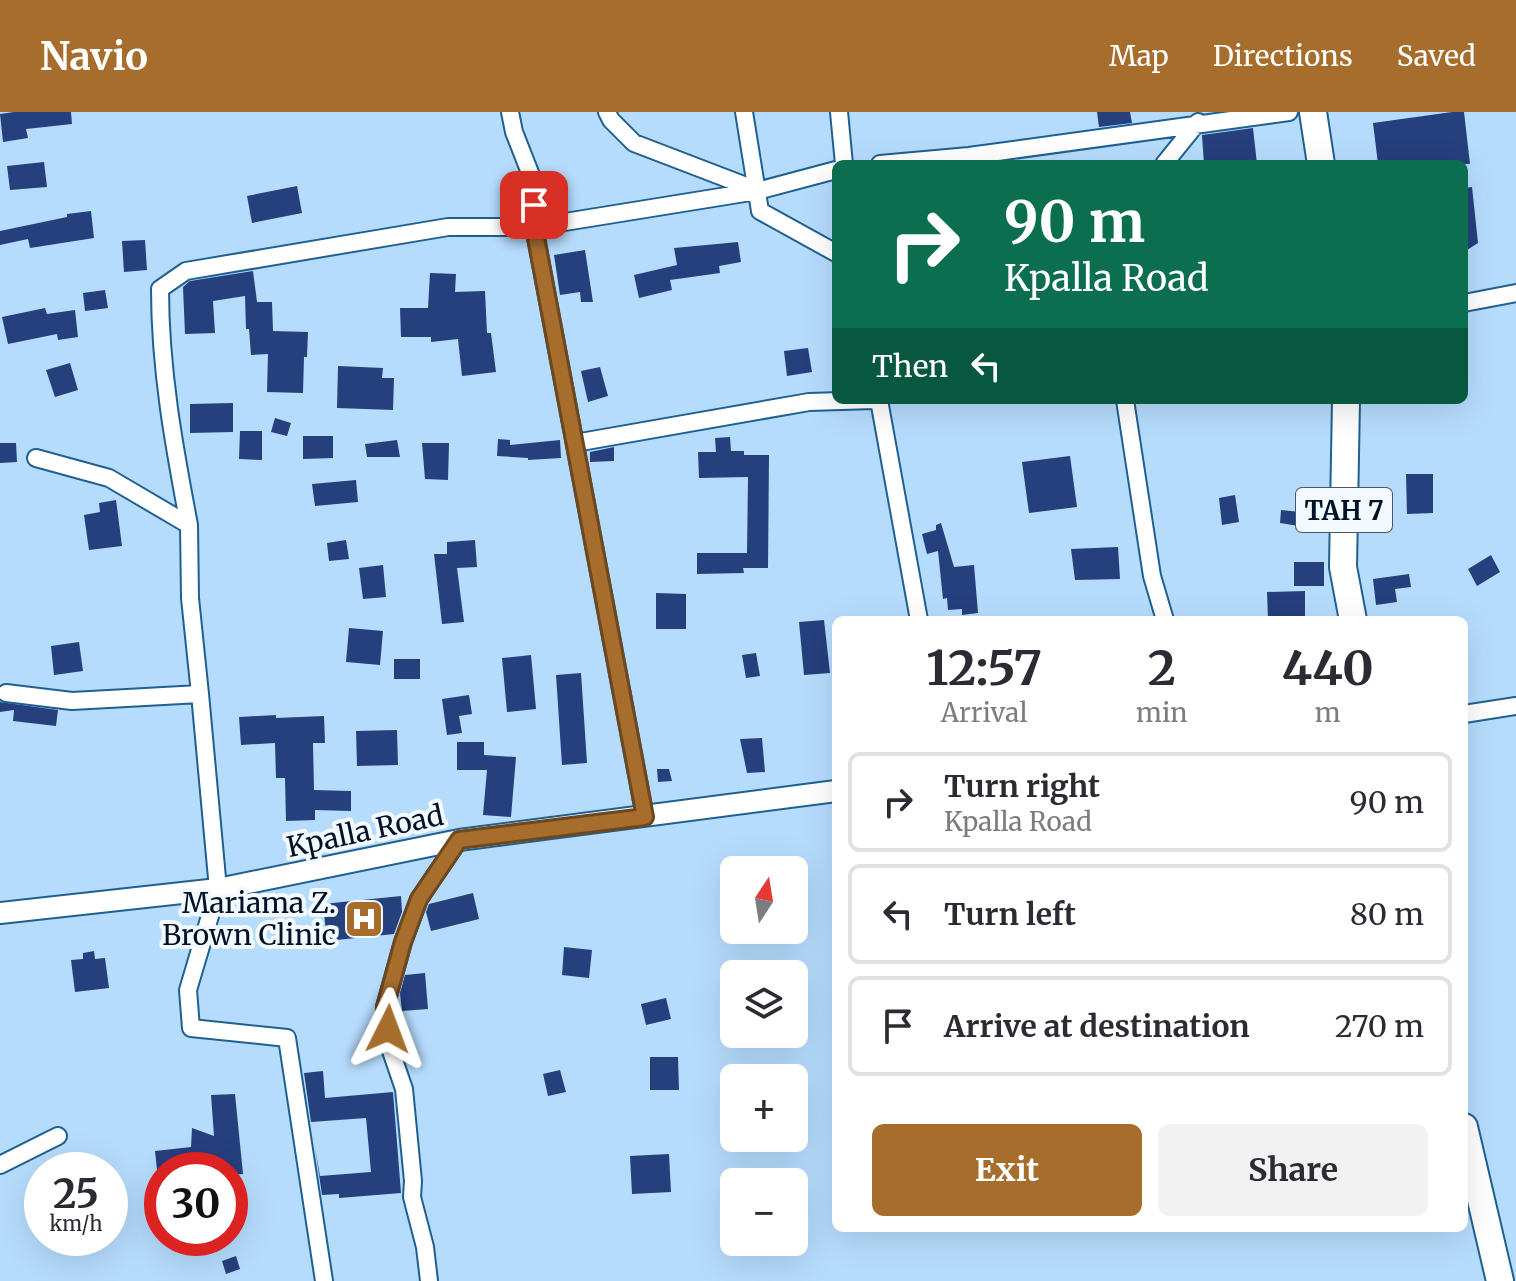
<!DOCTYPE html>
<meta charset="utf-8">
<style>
:root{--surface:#fff;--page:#f2f2f3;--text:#2b2b33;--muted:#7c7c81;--line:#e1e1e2;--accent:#a76d2d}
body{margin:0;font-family:Merriweather,serif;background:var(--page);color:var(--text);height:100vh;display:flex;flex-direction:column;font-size:30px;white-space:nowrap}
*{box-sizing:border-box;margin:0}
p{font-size:26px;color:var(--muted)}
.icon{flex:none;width:44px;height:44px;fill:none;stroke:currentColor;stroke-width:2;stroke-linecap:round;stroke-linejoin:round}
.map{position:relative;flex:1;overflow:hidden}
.panel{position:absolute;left:832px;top:504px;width:636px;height:616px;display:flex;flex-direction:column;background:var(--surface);border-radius:12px;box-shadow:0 8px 32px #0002}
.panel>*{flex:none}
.top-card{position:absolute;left:832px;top:48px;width:636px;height:244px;border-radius:12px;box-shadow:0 8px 32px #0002;background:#0b6e4f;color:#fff;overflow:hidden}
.needle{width:52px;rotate:12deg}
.tools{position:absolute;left:720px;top:744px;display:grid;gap:16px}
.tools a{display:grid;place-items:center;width:88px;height:88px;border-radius:12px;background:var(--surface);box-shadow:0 8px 32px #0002;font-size:40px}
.speed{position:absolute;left:24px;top:1040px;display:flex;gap:16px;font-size:40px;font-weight:700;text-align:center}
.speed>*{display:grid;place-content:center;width:104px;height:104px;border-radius:50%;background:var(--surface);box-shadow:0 8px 32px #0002;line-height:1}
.speed small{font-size:20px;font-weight:400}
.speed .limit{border:12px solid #d22;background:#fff;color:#111}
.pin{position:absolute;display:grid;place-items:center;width:68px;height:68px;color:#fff;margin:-34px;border-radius:16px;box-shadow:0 4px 12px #0006}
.me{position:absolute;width:88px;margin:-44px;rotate:3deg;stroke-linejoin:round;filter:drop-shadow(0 0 6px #0008)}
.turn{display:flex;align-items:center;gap:28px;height:168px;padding:0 40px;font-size:36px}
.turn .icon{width:104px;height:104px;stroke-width:2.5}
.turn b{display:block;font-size:56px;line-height:68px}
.then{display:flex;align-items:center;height:76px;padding:0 40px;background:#0003;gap:16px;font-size:30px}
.eta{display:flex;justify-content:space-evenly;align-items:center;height:136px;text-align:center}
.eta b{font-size:48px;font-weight:700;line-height:56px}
.button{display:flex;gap:16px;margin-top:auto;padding:16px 40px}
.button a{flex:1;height:92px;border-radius:12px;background:var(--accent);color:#fff;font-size:32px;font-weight:700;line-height:92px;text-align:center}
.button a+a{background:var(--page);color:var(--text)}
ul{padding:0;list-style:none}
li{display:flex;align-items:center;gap:24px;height:100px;margin:0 16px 12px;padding:0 24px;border:4px solid var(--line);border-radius:12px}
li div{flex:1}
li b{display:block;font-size:30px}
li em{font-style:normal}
header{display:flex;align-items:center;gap:48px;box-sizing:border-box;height:112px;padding:0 40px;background:var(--accent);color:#fff}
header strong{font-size:38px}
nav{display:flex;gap:44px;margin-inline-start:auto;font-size:28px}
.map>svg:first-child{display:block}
</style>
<header>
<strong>Navio</strong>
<nav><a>Map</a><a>Directions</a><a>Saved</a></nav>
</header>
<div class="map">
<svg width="1516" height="1169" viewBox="0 0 1516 1169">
<rect width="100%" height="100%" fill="#b6dcfd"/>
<path fill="#263f7d" d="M14,0H71L72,12L26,17L28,26L3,30L0,2Z
M1097,0H1130L1132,11L1099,15Z
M1452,0H1464L1470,52H1378L1373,11Z
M1253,16L1257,52H1204L1202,23Z
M44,50L47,75L10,78L7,54Z
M297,74L302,101L252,111L247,84Z
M1472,75L1478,131L1464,140V76Z
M91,99L94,126L30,136L28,127L0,133V119L67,105V102Z
M145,128L147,158L124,160L122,129Z
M738,130L741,150L719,154L720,161L670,168L672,178L639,186L634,163L677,153L674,136Z
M585,138L593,190H581L580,180L560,183L554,143Z
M253,159L257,190H272L273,219L308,220L307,245H304L303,281L267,280L268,242L251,243L249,217H246L245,184L213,189L215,221L185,222L183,175L190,169Z
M430,161L456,162L455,180L485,179L487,221H491L496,260L462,264L458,227L431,230V225H401L400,196H428Z
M105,178L108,196L85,199L83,181Z
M45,196L47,202L75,198L78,225L58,228L57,222L8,232L2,205Z
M808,236L812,260L787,264L784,239Z
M70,251L78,278L55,285L46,258Z
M338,254L383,256L382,266H394L393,298L337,296Z
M600,255L608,284L588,290L581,259Z
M233,291V320L190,321V292Z
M275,306L291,311L287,324L271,320Z
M240,319H262V348L239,347Z
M303,324H333V346L303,347Z
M730,325L731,339H744V343H769L768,456H743L744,461L697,462V441H747L748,365L699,366L698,340H716L715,326Z
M498,327L510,328V333L560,328L561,346L528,348V346L497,344Z
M397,328L400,345H367L365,332Z
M0,331H16L17,350L0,351Z
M422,331H449L448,368L425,367Z
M614,335V349L590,350V340Z
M1070,344L1077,395L1029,401L1022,350Z
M1406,362H1433V401L1407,402Z
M356,368L358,390L315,394L312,372Z
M1235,383L1239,410L1222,413L1219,386Z
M116,388L122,434L89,438L84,403L100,400L99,391Z
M1281,398L1300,400L1299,414L1280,411Z
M941,411L954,455L974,453L978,501L962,503V497L948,498L947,486L943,487L938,439L927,442L922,422L936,418V413Z
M346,428L349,447L329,449L327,431Z
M475,428L477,455L457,456L464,510L442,512L434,442H447V430Z
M1118,435L1120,467L1075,468L1071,437Z
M1491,443L1500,460L1477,474L1468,457Z
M1294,450H1324V474H1294Z
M383,453L386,485L363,487L359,456Z
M1409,462L1411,475L1395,477L1397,490L1376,493L1373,467Z
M1305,479V508H1268L1267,480Z
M656,481L686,482V517H656Z
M824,508L830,561L804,563L799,510Z
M349,516L383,519L380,553L346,550Z
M79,530L83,559L54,563L51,534Z
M756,541L760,564L746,566L742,543Z
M531,543L536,597L507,600L502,546Z
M394,547H420V567H394Z
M581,561L587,651L562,653L556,563Z
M469,583L472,602L459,604L462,621L447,623L442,587Z
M0,590L58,598L56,614L13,609L14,598L0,600Z
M276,603V606L324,604L325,631H313L314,678L351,679V699L315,698V708L286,709L285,666H276L275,631L241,633L239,605Z
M397,618L398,653L357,654L356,619Z
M762,626L765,660L747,661L740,627Z
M457,630H484V643L516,645L511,705L483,703L487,658H457Z
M657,657H669L672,669L658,670Z
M473,781L479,807L431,819L426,800L429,792Z
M401,784L402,800L394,822L327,829L323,792Z
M564,835L592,838L589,866L562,863Z
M94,839L95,847L105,846L109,876L75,880L71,848L83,847V841Z
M425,861L428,897L402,899L400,881L405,863Z
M666,886L671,907L646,913L641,892Z
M768,922H804V927L771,935Z
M650,945H678L679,978H650Z
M560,958L566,980L548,984L543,962Z
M323,959L325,986L393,980L401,1081L339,1086V1082L322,1083L315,1036L320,1064L371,1060L366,1006L311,1010L304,961Z
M235,982L243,1062L230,1063V1058H157L155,1039L191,1035L192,1016L214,1024L211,983Z
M669,1042L671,1080L632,1082L630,1044Z
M236,1144L240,1157L226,1162L222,1149Z"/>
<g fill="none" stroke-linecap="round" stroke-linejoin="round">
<defs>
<path id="minor" d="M510,0L514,20L534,71V115L645,705
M607,0L611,8L634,31L754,77
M744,0L760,99L836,141
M839,0L844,52
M880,52L969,44L1289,0
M1164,52L1198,10
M1464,191L1516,181
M879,288L919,508
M1125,288L1152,464L1165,508
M575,331L809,290L874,288
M36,346L109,366L189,413L190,486L200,582
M189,413C174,334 160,258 160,177L186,159L448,115H534L757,79L836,58
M6,581L72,589L200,582L218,777L188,878L191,916L287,926L324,1169
M1464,602L1516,594
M0,1053L58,1024
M429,1169L425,1135L412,1085L413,1069L404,977L391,939L385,895L403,830L419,787L459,728"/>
<path id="tertiary" d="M0,801L218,777L459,728L836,679"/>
<path id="trunk" d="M1313,0L1321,52
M1346,288L1343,455L1353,508
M1464,1015L1500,1169"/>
</defs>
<use href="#minor" stroke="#1f6091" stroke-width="20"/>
<use href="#tertiary" stroke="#1f6091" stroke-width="24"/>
<use href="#trunk" stroke="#1f6091" stroke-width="30"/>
<use href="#minor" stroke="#fff" stroke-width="16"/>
<use href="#tertiary" stroke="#fff" stroke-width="20"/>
<use href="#trunk" stroke="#fff" stroke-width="26"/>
</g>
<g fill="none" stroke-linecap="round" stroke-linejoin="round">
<defs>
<path id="route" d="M388,917L385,895L403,830L419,787L459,728L645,705L534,115V93"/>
</defs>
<use href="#route" stroke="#6d471d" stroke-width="20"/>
<use href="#route" stroke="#a76d2d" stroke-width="14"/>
</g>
<defs>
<symbol id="hospital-square" viewBox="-11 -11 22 22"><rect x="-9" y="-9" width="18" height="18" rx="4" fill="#a76d2d" stroke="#f3f9fe"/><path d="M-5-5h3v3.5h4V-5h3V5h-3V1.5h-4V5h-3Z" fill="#fff"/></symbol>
</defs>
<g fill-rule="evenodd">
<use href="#hospital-square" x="342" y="785" width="44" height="44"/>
</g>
<g text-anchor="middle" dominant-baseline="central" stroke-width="8" stroke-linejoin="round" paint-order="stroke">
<rect fill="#f3f9fe" stroke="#495867" stroke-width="2" x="1296" y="376" width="96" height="44" rx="6"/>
<g font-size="26" font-weight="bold" fill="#001326">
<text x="1344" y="398">TAH 7</text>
</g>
<g font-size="28" fill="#001326" stroke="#f3f9fe">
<text transform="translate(365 719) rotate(-12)">Kpalla Road</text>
</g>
<g font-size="28" fill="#001326" stroke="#f3f9fe" text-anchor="end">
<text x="336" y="791">Mariama Z.<tspan x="336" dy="32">Brown Clinic</tspan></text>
</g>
</g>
</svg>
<div class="tools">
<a><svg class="needle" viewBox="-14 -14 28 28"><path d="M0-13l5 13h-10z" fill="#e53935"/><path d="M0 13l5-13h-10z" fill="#7c7c81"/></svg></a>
<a><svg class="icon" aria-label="layers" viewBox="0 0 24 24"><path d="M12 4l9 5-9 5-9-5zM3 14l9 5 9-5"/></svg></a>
<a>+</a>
<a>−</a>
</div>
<div class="speed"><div>25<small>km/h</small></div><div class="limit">30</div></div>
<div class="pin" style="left:534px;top:93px;background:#d93025"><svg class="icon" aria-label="arrive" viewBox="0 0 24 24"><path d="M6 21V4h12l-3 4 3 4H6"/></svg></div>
<svg class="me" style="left:388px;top:917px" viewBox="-20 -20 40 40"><path d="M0-17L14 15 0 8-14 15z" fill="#a76d2d" stroke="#fff" stroke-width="4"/></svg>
<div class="top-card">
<div class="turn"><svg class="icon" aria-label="right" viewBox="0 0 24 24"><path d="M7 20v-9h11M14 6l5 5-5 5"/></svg><div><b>90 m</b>Kpalla Road</div></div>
<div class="then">Then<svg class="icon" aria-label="left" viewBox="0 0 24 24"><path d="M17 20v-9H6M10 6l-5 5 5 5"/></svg></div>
</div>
<section class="panel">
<div class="eta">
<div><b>12:57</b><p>Arrival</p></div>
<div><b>2</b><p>min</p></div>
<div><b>440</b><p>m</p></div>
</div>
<ul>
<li><svg class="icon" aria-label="right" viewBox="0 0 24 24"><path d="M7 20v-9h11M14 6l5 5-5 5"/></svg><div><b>Turn right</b><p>Kpalla Road</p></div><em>90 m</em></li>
<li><svg class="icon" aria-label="left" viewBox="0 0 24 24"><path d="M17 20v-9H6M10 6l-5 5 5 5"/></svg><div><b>Turn left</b></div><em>80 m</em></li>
<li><svg class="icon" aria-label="arrive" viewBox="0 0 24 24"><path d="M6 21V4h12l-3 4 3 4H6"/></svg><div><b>Arrive at destination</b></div><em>270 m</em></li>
</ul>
<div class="button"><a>Exit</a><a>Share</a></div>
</section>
</div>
